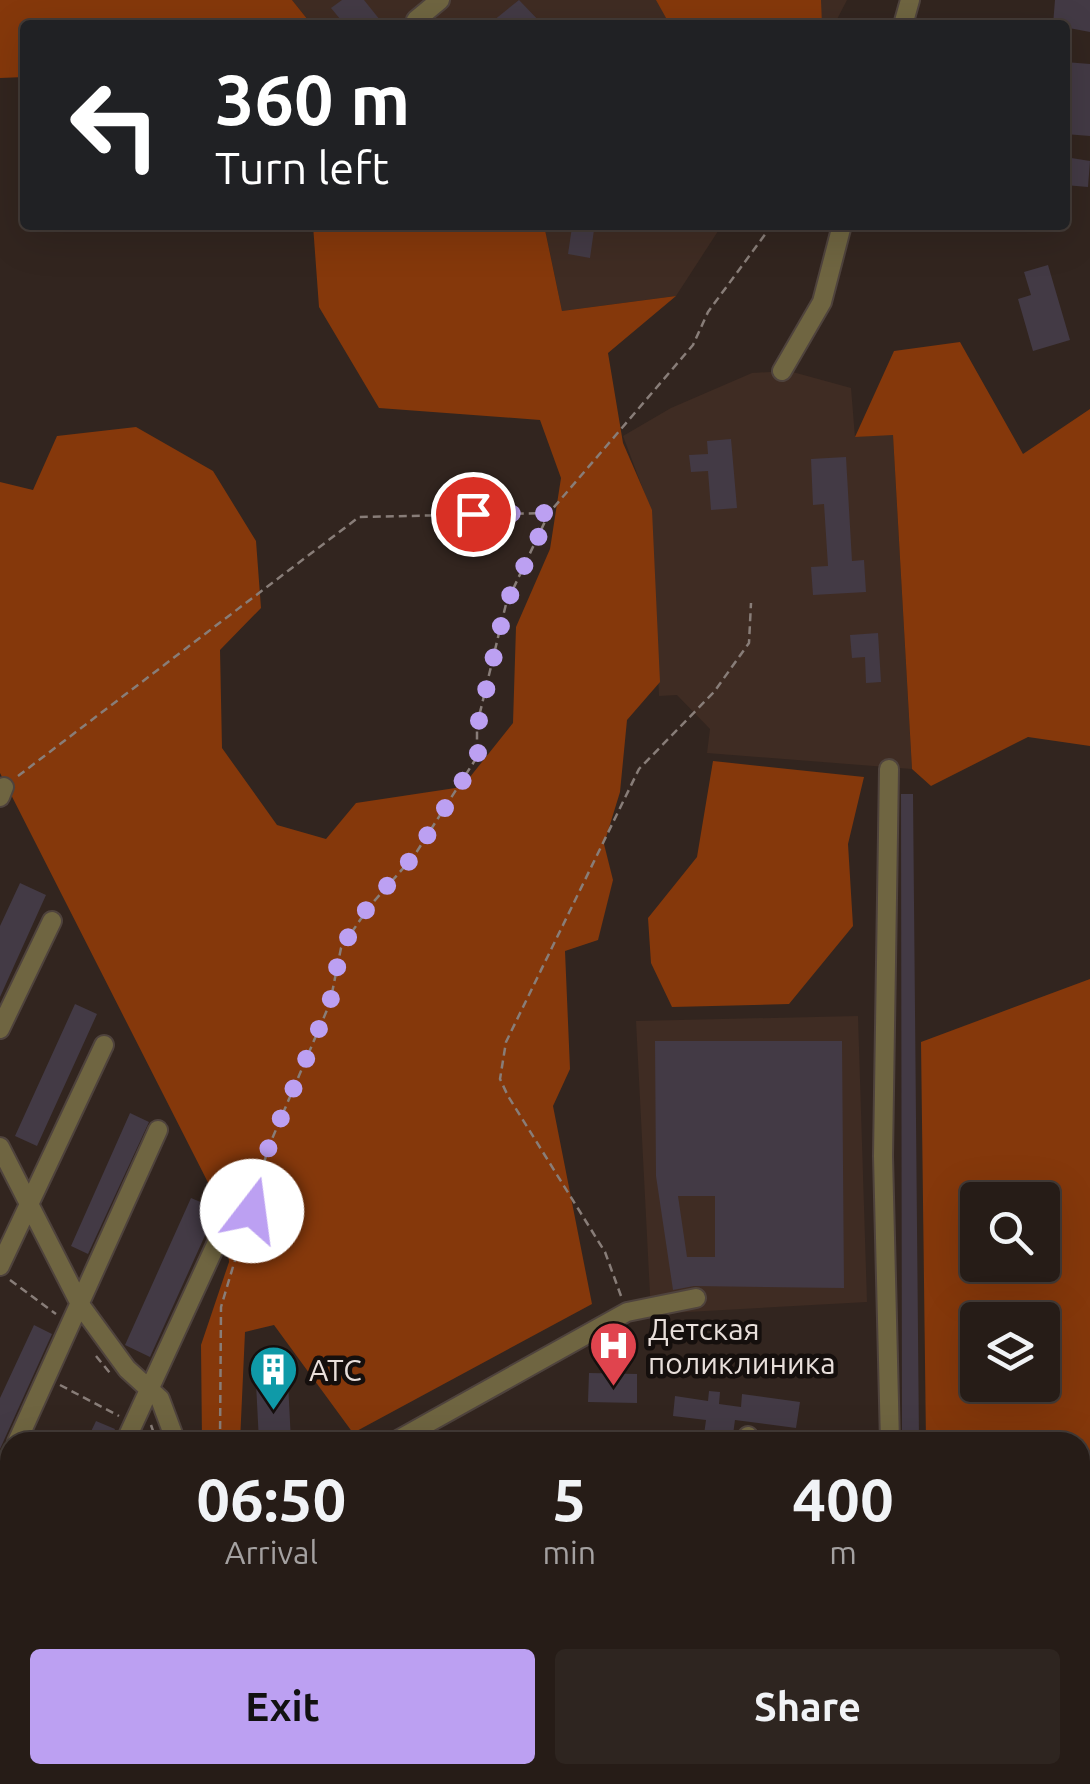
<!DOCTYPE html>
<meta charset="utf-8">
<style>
:root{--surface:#261c17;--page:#2e2520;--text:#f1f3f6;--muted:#a4a1a1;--line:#423a36;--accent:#bca0f2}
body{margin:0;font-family:Ubuntu,sans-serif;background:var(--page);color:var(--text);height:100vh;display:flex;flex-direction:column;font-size:38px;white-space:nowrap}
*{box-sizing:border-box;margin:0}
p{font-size:32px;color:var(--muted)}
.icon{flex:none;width:55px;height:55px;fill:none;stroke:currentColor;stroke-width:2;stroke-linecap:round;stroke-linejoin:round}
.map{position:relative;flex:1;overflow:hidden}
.drawer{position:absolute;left:0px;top:1432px;width:1090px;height:352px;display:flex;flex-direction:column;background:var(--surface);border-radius:30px 30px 0 0;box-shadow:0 10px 40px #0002,0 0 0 2px var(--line)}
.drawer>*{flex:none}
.banner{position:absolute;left:20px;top:20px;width:1050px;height:210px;border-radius:10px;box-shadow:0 10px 40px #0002,0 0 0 2px var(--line);background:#202124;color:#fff;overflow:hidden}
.fabs{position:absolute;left:960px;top:1182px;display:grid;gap:20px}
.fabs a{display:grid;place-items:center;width:100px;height:100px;border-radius:10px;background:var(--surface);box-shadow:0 10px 40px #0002,0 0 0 2px var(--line);font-size:50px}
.pin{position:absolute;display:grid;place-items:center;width:85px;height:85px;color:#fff;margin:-42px;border:5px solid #fff;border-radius:50%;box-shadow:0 2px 10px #0007}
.me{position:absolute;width:110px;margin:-55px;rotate:15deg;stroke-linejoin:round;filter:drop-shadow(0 0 8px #0008)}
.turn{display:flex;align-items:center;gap:35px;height:210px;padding:0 30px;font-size:45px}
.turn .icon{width:130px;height:130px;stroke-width:2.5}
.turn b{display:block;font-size:70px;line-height:85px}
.eta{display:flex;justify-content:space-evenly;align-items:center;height:170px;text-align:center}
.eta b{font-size:60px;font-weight:700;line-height:70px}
.cta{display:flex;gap:20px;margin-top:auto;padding:20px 30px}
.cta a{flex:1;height:115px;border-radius:10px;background:var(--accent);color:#111;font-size:40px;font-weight:700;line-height:115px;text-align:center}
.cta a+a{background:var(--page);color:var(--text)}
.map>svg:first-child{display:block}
</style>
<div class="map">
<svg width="1090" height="1784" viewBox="0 0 1090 1784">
<rect width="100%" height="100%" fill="#32251f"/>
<path fill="#3f2c23" d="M292,0H847L834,25H312Z
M544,225H722L676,296L562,311Z
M789,371L851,388L855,437L893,434L912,769L707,753L710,729L677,695L659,696L650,508L623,436L671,408L752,373Z
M858,1016L867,1302L651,1314L636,1021Z
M322,1775H425L416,1784H325Z"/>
<path fill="#783b1d" d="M10,1535V1606L0,1589V1538Z"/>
<path fill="#85380b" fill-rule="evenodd" d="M0,0H292L312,25H25V77L0,78Z
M656,0H821L822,25H670Z
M313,225H544L562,311L676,296L608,353L623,443L652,510L660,682L627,720L620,792L604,844L613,880L598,940L565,951L570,1069L553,1106L592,1304L353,1433L274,1325L245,1332L240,1442H202L201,1345L229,1262L225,1216L0,773V482L33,490L57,436L136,427L213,471L256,541L261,608L220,650L222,748L277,825L326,839L356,803L462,787L513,723L516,627L550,549L561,478L540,420L379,408L319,307Z
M960,342L1023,454L1090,409V746L1028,737L931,786L912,769L893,435L855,437L894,351Z
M713,761L864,777L848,844L853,926L789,1004L672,1007L651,963L648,918L697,857Z
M1090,979V1725L1080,1731V1442H926L921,1042ZM978,1200H1042V1265H978ZM1042,1320V1385H978V1320Z
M538,1775H851V1784H539Z"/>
<path fill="#433a45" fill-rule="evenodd" d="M342,0H364L384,25H345L331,8Z
M519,0L543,25H488Z
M1055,0H1090V32L1053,25Z
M1065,62L1090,64V136L1065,134Z
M1065,157L1090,161L1088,187L1065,185Z
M572,227L594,230L590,258L568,254Z
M1048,265L1070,340L1033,351L1018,299L1031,295L1024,272Z
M731,439L737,508L711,510L708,471L691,472L689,455L708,454L707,441Z
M846,457L852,561L864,560L866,592L813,595L811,567L828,566L824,504L813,505L811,459Z
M878,633L881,682L866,683L865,657L852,658L850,635Z
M901,794H913L919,1442H902Z
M20,883L46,895L0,997V926Z
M75,1004L97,1014L37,1146L15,1136Z
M655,1041H842L844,1288L694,1286L673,1290L656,1176ZM678,1196H715V1257H687Z
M130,1113L149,1122L88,1254L71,1246Z
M191,1198L217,1209L150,1357L125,1345Z
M34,1325L52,1334L0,1449V1398Z
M287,1361L291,1442H259L255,1363Z
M589,1373L637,1374V1403L588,1402Z
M709,1391L720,1392L719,1404L741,1407L742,1394L800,1402L796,1428L735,1420L732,1442H703L706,1420L673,1416L675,1396L708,1401Z
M96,1421L115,1429L110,1442H86Z"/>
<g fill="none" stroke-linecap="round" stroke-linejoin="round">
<defs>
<path id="minor" d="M421,25L416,20L440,0
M903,25L910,0
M782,371L822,302L842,225
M889,769L883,1156L890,1442
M0,797L4,787
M0,1029L52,921
M0,1147L81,1306L127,1369L160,1399L176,1442
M0,1266L104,1045
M17,1442L158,1130
M125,1442L224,1227
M394,1442L627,1312L696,1298
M747,1442L748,1436
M0,1478L10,1456
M0,1621L10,1647
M1080,1755L1090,1749
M286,1775L289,1784
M898,1775V1784
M65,1784L70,1775
M196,1784L200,1775
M496,1784L503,1775
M1026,1784L1043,1775"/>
</defs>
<use href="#minor" stroke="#4f433d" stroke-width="22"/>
<path stroke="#887d78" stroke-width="2.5" stroke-dasharray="8 5" stroke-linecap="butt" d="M18,776L359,517L548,513
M10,1280L56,1314
M621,1296L605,1252L508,1096L500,1079L506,1042L639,769L714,692L749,643L751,603
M96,1356L110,1373
M60,1385L119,1416
M151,1425L157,1442
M220,1442L221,1307L269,1146L330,1003L341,948L369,907L414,856L477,757V725L506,604L549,513L693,345L708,312L772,225
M0,1760L10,1743
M228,1775L247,1784"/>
<use href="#minor" stroke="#6f6541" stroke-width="18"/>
</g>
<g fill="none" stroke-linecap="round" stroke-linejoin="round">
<path stroke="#bca0f2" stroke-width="18" stroke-dasharray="0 32.4" d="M252,1211L269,1146L330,1003L341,948L368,907L414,856L478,757V725L506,604L550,513L473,514"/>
</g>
<defs>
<symbol id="hospital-pin" viewBox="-11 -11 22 30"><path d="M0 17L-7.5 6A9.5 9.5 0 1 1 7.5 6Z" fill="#e0444e" stroke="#150f0d"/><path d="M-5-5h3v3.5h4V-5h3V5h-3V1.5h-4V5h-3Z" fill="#fff"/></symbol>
<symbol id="building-pin" viewBox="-11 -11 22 30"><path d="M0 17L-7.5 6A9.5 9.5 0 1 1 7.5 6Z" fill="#0f9aa8" stroke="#150f0d"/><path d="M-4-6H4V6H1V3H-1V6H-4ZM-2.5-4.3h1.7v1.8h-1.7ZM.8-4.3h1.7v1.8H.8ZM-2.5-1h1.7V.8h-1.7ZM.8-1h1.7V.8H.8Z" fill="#fff"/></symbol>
</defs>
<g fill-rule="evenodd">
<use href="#hospital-pin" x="586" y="1318" width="55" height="75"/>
<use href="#building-pin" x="246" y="1342" width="55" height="75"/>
</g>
<g text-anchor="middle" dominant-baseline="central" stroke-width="9" stroke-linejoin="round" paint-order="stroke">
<g font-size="30" fill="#e8dfdb" stroke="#150f0d" text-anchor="start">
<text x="648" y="1329">Детская<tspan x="648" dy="34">поликлиника</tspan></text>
<text x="309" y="1370">АТС</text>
</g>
</g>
</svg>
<div class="fabs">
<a><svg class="icon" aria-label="search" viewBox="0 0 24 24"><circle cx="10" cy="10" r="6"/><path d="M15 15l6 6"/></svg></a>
<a><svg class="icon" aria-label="layers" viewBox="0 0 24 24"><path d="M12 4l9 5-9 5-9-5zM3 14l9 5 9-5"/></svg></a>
</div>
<div class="pin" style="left:473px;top:514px;background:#d93025"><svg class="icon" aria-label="arrive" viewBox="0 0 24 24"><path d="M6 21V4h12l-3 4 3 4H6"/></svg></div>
<svg class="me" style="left:252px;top:1211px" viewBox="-20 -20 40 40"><circle r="19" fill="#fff"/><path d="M0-13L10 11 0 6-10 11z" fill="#bca0f2"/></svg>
<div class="banner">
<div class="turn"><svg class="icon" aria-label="left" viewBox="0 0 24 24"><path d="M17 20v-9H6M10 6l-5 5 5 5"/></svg><div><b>360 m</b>Turn left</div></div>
</div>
<section class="drawer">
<div class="eta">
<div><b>06:50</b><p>Arrival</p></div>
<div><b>5</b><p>min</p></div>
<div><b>400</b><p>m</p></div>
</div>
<div class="cta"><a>Exit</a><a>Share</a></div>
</section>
</div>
